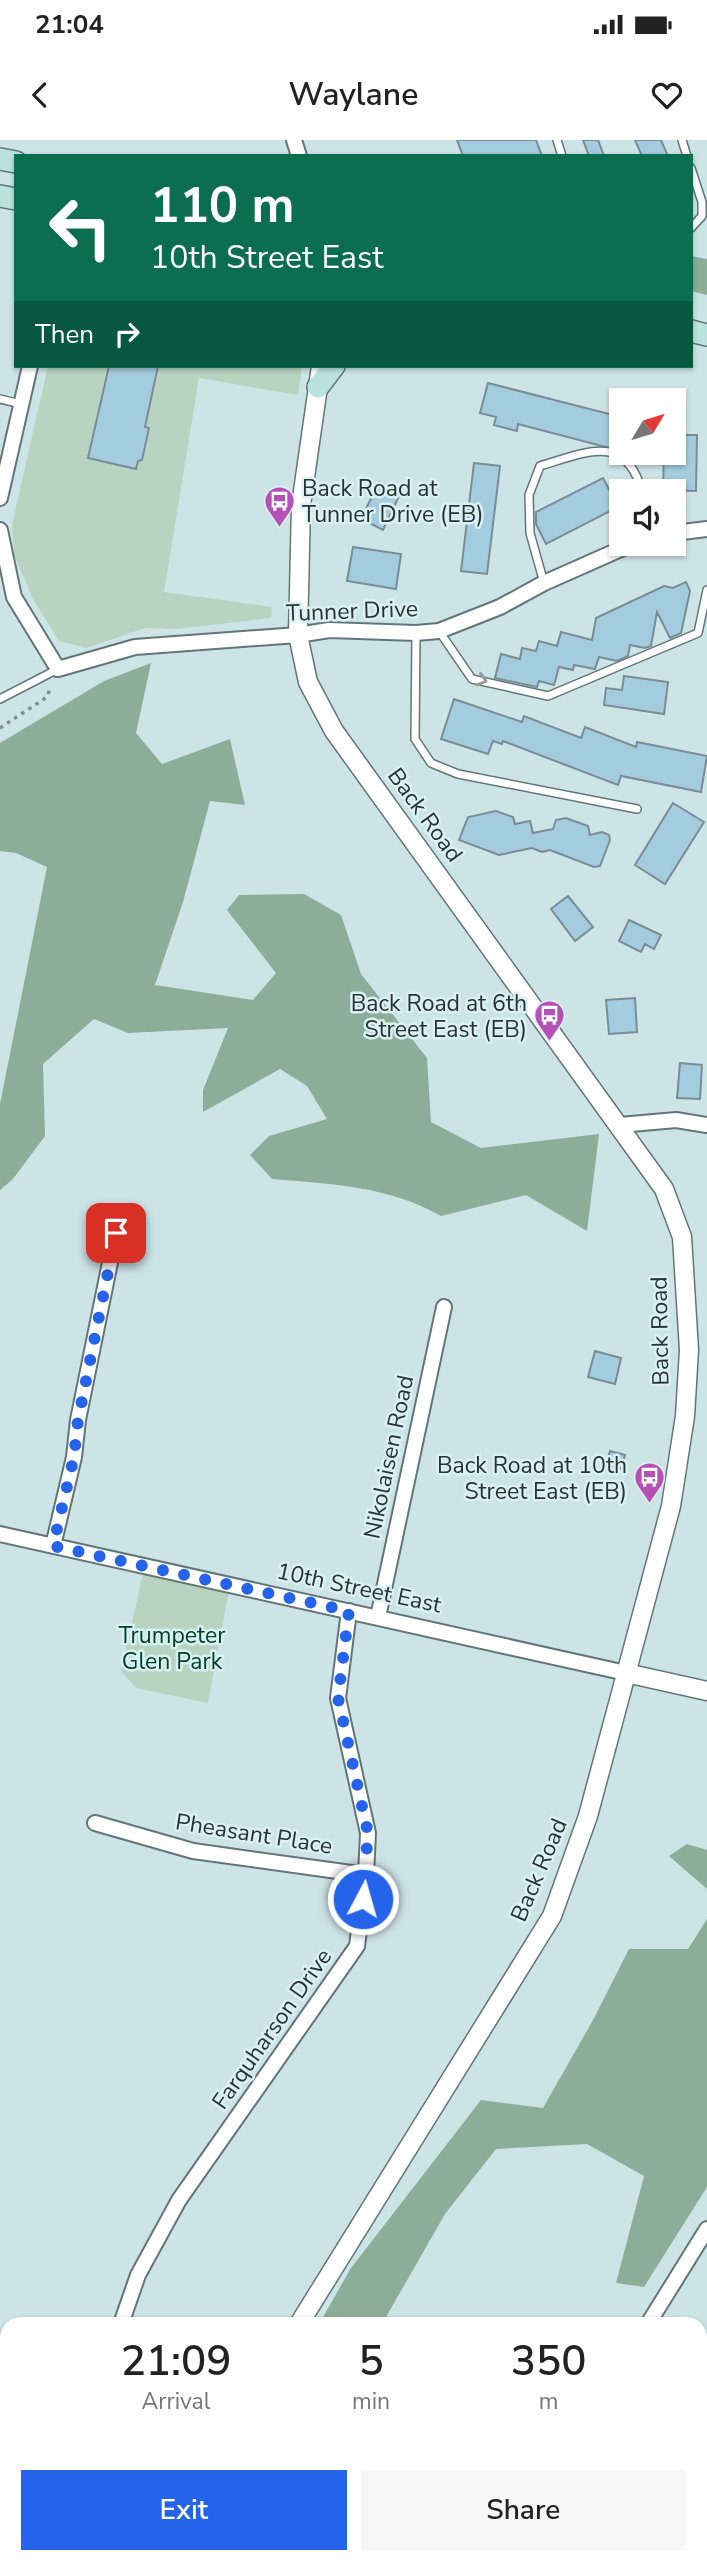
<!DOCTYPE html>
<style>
:root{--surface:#fff;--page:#f6f6f6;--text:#222;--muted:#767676;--accent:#2563eb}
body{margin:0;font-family:"Nunito Sans",sans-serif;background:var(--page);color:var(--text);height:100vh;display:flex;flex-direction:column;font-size:26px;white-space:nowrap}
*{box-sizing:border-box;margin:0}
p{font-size:23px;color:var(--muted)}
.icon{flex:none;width:38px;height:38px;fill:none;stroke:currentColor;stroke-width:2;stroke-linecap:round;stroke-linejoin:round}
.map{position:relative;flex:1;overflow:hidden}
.side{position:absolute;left:0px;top:2177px;width:707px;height:247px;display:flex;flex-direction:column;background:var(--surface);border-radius:21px 21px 0 0;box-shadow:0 2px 5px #0004}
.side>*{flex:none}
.guide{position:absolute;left:14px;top:14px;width:679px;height:214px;border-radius:0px;box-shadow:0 2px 5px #0004;background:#0b6e4f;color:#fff;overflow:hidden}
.needle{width:46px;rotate:52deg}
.tools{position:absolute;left:609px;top:248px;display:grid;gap:14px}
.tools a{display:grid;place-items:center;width:77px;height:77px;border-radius:0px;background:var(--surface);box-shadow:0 2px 5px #0004;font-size:35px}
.pin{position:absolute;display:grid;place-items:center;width:60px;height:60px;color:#fff;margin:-30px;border-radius:14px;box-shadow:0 4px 10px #0006}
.me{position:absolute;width:77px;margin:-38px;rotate:6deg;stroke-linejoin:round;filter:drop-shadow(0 0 5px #0008)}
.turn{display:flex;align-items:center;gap:24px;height:147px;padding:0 21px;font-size:32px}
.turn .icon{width:91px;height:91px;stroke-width:2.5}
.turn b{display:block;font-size:49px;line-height:60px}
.then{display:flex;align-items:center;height:66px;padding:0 21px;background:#0003;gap:14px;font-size:26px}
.eta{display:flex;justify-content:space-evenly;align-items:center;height:119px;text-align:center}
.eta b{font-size:42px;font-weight:600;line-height:49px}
.action{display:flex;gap:14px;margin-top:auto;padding:14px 21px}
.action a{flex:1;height:80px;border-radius:0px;background:var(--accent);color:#fff;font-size:28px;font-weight:600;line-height:80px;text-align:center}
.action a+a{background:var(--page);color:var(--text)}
.status{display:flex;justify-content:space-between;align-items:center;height:49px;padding:0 35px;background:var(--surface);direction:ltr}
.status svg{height:19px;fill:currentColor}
header{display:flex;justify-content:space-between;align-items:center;height:91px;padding:0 21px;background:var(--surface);font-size:32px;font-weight:600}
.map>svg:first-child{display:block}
</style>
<div class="status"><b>21:04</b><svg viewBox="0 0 49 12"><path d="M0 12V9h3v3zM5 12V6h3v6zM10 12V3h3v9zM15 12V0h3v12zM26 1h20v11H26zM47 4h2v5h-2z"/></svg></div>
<header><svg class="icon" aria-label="back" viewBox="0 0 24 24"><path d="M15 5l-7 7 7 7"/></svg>Waylane<svg class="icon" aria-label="heart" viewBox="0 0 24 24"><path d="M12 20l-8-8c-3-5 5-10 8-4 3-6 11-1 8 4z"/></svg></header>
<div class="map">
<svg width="707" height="2423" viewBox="0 0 707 2423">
<rect width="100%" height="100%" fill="#cde4e7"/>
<path fill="#b8d4c1" d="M48,226H302L298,255L199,238L164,452L272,467L271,478L177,489L145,488L86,508L59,501L33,459L14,415L12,385Z
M145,1425L230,1445L208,1563L136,1548L121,1531Z"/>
<path fill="#8cae98" d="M691,116L707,119V155L691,151Z
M151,523L136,593L162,624L230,599L245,665L210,661L183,762L155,845L253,860L276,833L227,770L239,755L304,754L341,775L361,834L427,918L431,982L481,1008L599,994L587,1091L526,1055L441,1076C388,1046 332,1044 272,1039L250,1015L269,996L327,979L307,946L280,929L203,972V950L228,888L128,893L94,879L43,924L45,996L13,1039L0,1050V964L47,727L16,713L0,711V603L104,541Z
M687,1704L707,1710V1749L669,1716Z
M707,1779V2047L644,2147L616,2143L644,2036L587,2004L496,2009L445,2074L382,2184H319L351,2128L481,1960L543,1968L593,1880L629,1809H688Z
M196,2417H260L255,2423H193Z
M333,2417H521L520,2423H348Z"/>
<path fill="#a4ccdf" stroke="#7a8c95" stroke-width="2" d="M457,0H536L542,16H463Z
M583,0H598L604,16H589Z
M635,0H661L668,16H642Z
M109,226H158L145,287L149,288L142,320L138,321L136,329L88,318Z
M488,243L621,277V311L518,284L517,291L494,285L496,277L480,273Z
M674,295H697L696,351L663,350L664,313H674Z
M474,323L500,326L487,434L461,431Z
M603,338L618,367L546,404L536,384V372Z
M379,342L401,352L383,390L361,379Z
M353,407L401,414L396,449L347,441Z
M686,442L690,451L681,493L670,498L657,472L651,506L645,508L630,505L628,516L617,521L599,517L595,529L574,525L573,530L559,527L554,545L539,541L537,547L495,538L501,514L520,519L522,508L536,511L539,501L557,506L561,492L592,500L596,478L664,446L673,448Z
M624,536L668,542L664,574L604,565L606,548L622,550Z
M454,559L522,582L524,576L581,598L585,587L636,607L637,602L707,616L701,652L621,636L618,645L503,601L502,604L493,601L488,614L441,599Z
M673,663L704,682L665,744L635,725Z
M496,671L513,677L515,684L530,681L533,693L553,689L556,680L566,678L588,686L590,695L602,692L609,695L610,700L600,726L594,727L550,710L542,712L532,708L499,715L459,700L468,677Z
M568,756L593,787L575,801L551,769Z
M629,780L661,795L654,809L645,804L641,812L619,801Z
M635,858L637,892L609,894L606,860Z
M680,923L702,925L700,959L677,958Z
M595,1211L621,1218L615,1244L588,1237Z
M610,1311L625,1315L621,1329L606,1325Z"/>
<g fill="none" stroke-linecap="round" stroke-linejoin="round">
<defs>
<path id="service" d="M557,0L562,16
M682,0L687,16
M691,28L702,62V76L691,88
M0,259L21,264
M544,443L530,393L529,355L540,326C584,313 626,291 642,352
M439,491L472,539L548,556L698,493L707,450
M416,493L415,599L431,623L458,634L637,669
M0,559L58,529"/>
<path id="minor" d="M294,0L299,16
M0,358L30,226
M0,390L14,457L58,529L135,507L298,495L329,490L416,493L439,491L500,467L544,443L632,404
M674,393L707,389
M620,985L676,980L707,985
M0,1394L626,1533
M53,1406L74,1317L78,1280L116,1093
M378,1477L444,1167
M95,1683L193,1711L366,1735
M121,2184L138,2135L179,2060L357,1806L366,1735L368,1693L338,1558L349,1471
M648,2184L707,2089
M35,2423L37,2417
M544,2423L545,2417"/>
<path id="tertiary" d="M626,1533L707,1551
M299,2184L552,1776L588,1676L671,1366L685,1276L689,1210L682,1097L664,1049L334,591L308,542L298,495L301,365L321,226
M181,2423L184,2417"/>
<path id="secondary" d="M0,19L16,22
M0,56L16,59
M691,191L707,195
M318,247L334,226"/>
</defs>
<use href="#service" stroke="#627679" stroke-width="10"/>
<use href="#minor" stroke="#627679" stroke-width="18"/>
<use href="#tertiary" stroke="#627679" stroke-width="21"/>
<use href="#secondary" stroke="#627679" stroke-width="24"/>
<path stroke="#7e8f91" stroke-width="3.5" stroke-dasharray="3.5 5" stroke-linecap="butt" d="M0,588L47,557L51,546"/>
<use href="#service" stroke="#fff" stroke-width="7"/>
<use href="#minor" stroke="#fff" stroke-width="14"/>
<use href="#tertiary" stroke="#fff" stroke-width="18"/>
<use href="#secondary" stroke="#bbe3dd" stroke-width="21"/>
</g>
<defs><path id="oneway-chevron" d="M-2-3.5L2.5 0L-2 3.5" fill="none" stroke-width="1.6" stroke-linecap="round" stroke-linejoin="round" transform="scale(1.75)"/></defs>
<use stroke="#94999a" href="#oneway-chevron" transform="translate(482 540) rotate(17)"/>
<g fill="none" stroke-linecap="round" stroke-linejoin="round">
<path stroke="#2563eb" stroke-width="12" stroke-dasharray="0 21.6" d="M116,1093L78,1280L74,1317L53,1406L349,1471L338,1558L368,1693L363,1759"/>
</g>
<defs>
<symbol id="bus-pin" viewBox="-11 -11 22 30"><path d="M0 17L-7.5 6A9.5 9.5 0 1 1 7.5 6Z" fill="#b450b6" stroke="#daf1f4"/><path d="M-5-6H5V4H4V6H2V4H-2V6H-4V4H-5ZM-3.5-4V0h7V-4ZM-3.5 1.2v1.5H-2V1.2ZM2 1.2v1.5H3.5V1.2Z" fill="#fff"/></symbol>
</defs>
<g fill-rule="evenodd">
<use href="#bus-pin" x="262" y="344" width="35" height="47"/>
<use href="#bus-pin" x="532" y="858" width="35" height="47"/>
<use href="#bus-pin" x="632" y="1320" width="35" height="47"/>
</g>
<g text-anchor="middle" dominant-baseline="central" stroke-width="5" stroke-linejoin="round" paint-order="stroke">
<g font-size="23" fill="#2a3334" stroke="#daf1f4" text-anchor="end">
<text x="302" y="348" text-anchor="start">Back Road at<tspan x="302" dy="26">Tunner Drive (EB)</tspan></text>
<text x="527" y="863">Back Road at 6th<tspan x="527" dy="26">Street East (EB)</tspan></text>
<text x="627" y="1325">Back Road at 10th<tspan x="627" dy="26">Street East (EB)</tspan></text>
</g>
<g font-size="23" fill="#2a3334" stroke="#daf1f4">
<text transform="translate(352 471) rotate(-2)">Tunner Drive</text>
<text transform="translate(425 675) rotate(54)">Back Road</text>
<text transform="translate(660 1191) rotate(-91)">Back Road</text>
<text transform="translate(389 1317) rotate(-78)">Nikolaisen Road</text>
<text transform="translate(359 1448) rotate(12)">10th Street East</text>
<text transform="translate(254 1694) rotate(9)">Pheasant Place</text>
<text transform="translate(539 1730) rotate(-67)">Back Road</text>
<text transform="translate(272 1889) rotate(-55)">Farquharson Drive</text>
</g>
<g font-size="23" fill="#014224" stroke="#daf1f4">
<text x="172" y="1495">Trumpeter<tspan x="172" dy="26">Glen Park</tspan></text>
</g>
</g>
</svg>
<div class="tools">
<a><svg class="needle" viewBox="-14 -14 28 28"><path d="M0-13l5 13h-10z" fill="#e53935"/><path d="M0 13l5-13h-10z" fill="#767676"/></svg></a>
<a><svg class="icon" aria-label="sound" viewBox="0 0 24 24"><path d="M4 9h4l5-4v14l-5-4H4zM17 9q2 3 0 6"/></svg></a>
</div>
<div class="pin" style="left:116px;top:1093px;background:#d93025"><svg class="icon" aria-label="arrive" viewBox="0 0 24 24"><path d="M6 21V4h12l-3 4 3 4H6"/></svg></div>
<svg class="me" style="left:363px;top:1759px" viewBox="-20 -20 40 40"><circle r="17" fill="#2563eb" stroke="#fff" stroke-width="3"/><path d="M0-11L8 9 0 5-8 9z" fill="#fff"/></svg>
<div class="guide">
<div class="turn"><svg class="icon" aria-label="left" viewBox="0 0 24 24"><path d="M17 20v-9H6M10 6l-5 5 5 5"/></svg><div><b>110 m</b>10th Street East</div></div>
<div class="then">Then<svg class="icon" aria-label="right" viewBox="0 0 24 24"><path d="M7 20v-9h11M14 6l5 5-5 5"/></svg></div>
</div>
<section class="side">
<div class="eta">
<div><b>21:09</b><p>Arrival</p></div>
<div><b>5</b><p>min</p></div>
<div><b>350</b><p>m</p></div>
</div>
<div class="action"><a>Exit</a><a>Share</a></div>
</section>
</div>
